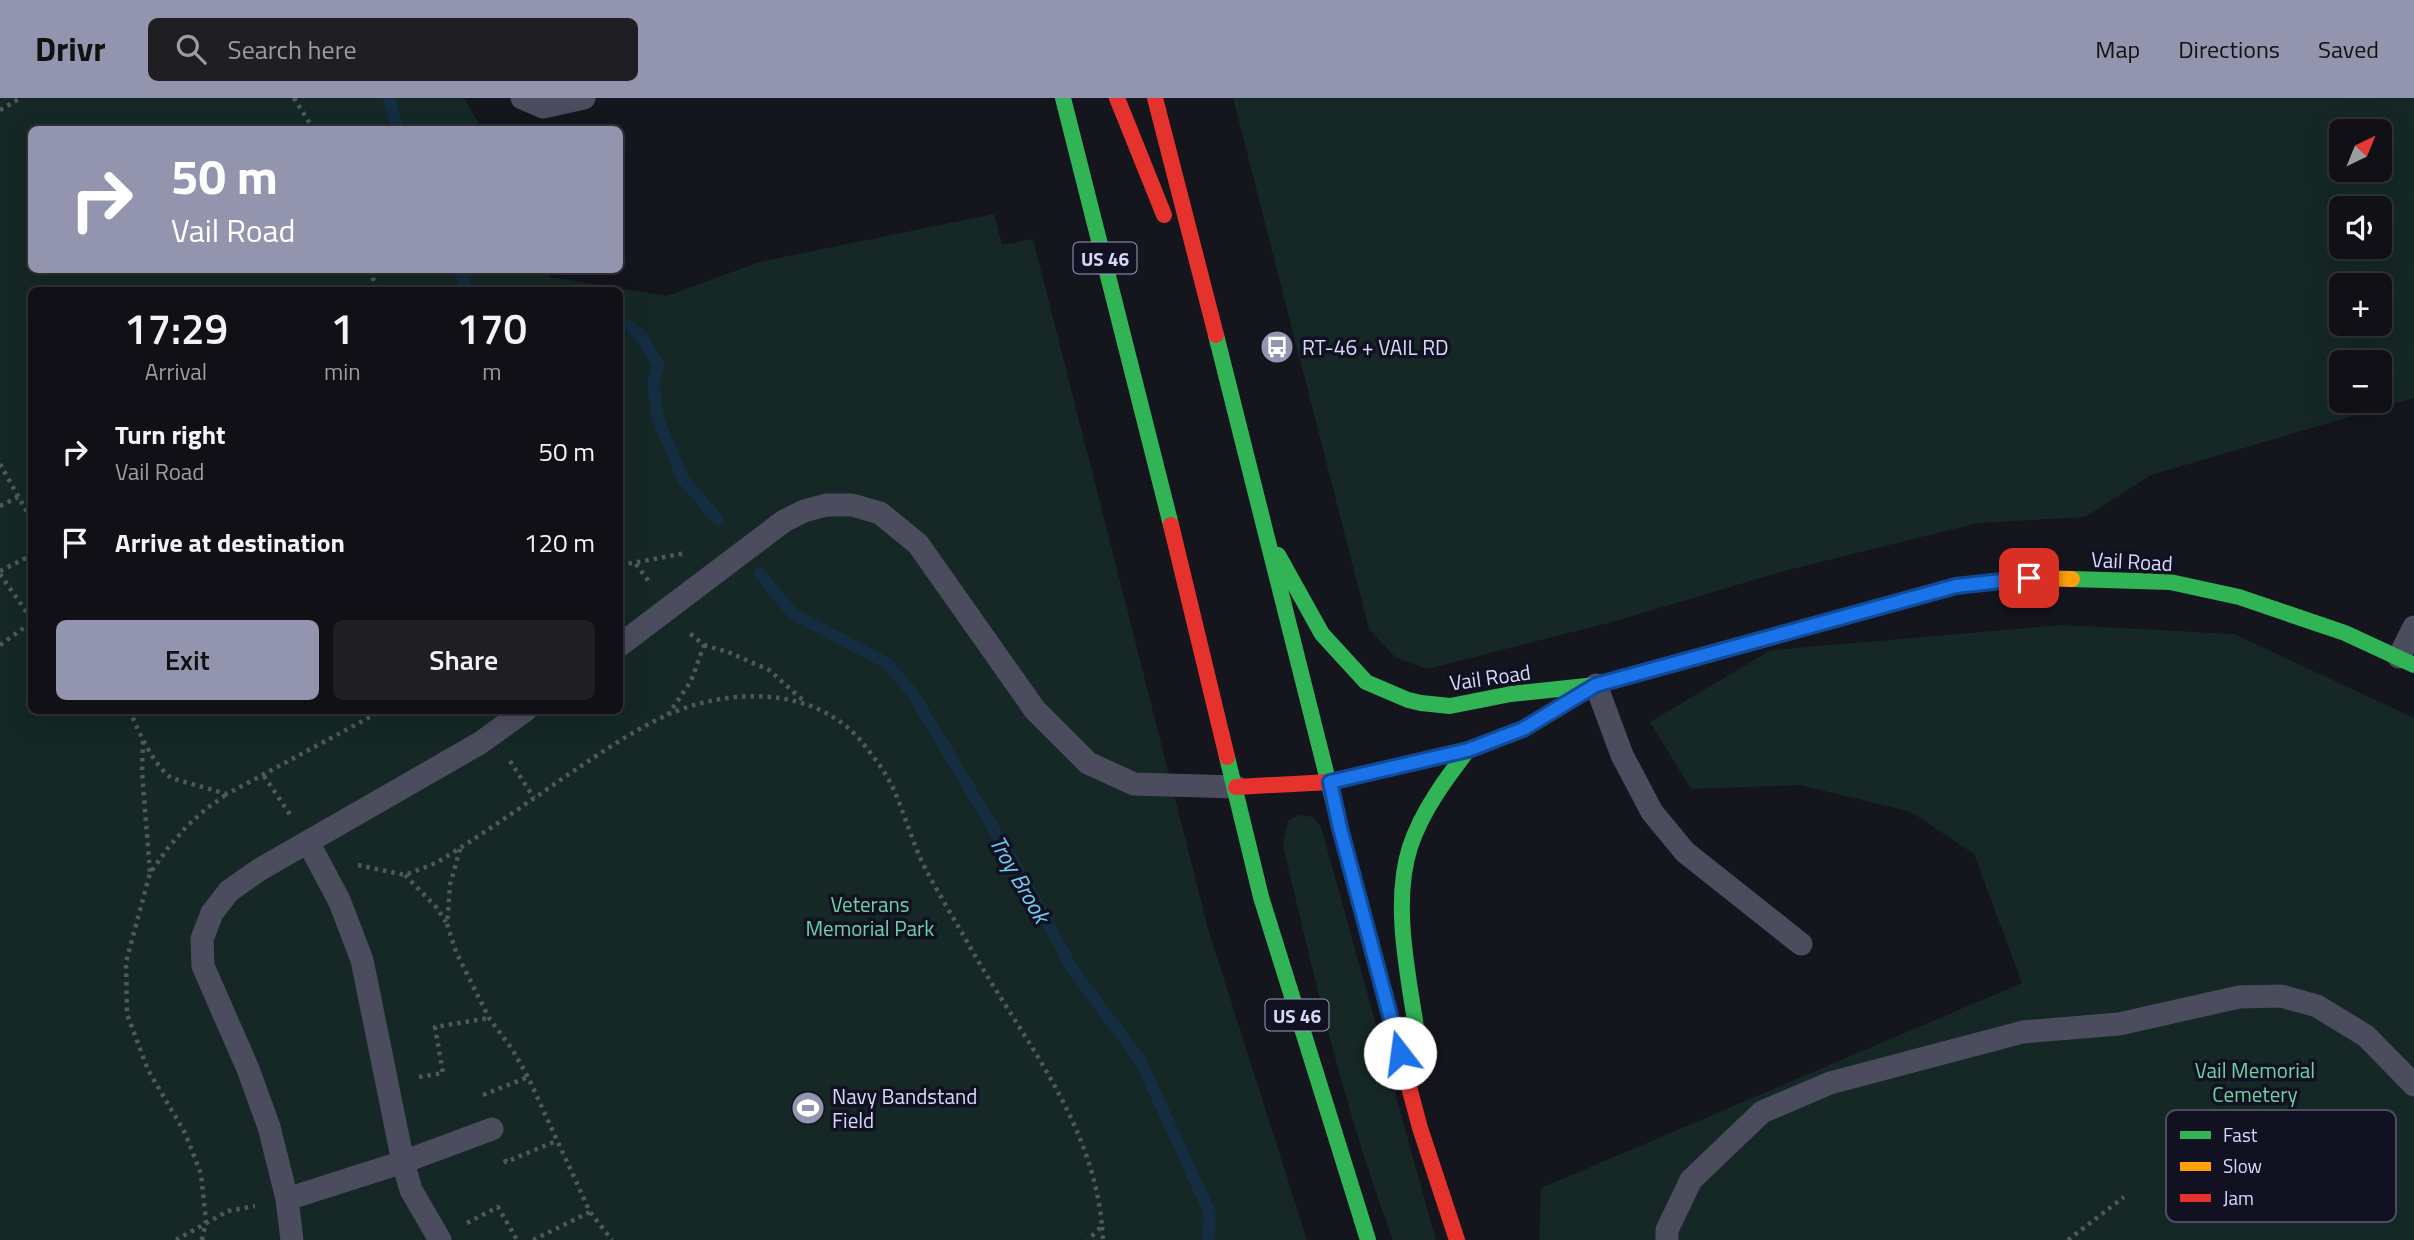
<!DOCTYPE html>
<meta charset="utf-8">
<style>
:root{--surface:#101016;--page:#1e1e23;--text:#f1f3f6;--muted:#9c9da1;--line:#303035;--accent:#9394ad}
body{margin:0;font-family:"Titillium Web",sans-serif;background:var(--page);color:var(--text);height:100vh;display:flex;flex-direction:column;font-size:26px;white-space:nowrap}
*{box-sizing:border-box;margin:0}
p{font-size:23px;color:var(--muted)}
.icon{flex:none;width:38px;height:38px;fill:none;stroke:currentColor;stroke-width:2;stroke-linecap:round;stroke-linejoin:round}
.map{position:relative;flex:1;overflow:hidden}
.panel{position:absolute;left:28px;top:189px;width:595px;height:427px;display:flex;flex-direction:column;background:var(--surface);border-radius:10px;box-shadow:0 7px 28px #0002,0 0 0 2px var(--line)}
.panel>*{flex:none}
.hud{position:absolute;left:28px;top:28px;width:595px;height:147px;border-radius:10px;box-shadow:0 7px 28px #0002,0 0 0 2px var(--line);background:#9394ad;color:#fff;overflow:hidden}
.needle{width:46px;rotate:43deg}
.tools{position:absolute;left:2329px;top:21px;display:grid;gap:14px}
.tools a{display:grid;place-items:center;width:63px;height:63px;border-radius:10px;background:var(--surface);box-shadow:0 7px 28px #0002,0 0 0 2px var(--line);font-size:35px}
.pin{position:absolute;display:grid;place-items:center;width:60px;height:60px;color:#fff;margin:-30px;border-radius:14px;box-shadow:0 4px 10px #0006}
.me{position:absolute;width:77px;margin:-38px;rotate:345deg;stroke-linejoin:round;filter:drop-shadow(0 0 5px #0008)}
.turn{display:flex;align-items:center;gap:24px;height:147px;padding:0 28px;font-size:32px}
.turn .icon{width:91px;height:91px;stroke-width:2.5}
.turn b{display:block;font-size:49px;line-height:60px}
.eta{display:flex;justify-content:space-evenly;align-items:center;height:119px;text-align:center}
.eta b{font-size:42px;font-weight:600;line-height:49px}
.primary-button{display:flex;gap:14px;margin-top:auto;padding:14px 28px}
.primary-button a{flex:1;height:80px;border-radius:10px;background:var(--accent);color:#111;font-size:28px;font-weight:600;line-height:80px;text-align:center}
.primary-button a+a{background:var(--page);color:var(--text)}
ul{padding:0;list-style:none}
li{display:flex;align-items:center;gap:21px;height:91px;padding:0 28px}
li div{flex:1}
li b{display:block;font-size:26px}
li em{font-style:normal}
header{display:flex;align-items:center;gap:42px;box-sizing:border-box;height:98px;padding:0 35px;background:var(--accent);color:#111}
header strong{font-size:33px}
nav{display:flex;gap:38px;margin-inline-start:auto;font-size:24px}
.search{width:490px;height:63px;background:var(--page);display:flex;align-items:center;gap:18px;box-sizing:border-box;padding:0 24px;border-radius:10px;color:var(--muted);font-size:26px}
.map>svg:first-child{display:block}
</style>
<header>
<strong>Drivr</strong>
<div class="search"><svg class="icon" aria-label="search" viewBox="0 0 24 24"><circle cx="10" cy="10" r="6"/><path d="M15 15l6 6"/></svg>Search here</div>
<nav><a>Map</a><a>Directions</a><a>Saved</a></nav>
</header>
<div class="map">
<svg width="2414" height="1142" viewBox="0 0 2414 1142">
<rect width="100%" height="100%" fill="#15151e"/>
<path fill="#152825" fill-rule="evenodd" d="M0,0H464L482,31L32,32V172H547L551,179L667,198L759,164L994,116L1002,147L1033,141L1209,834L1307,1142H0ZM32,192H620V612H32Z
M1233,0H2414V300L2151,377L2085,419L1978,425L1788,472L1612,524L1427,571L1396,560L1369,531ZM2342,33H2380V72H2342ZM2342,110H2380V149H2342ZM2342,187H2380V226H2342ZM2342,264H2380V303H2342Z
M2062,527L2234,536L2414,620V1142H1539L1541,1090L2022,885L1974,756L1911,714L1800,687L1691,691L1650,624L1771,552Z
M1298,717L1313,719L1321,729L1436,1142H1393C1345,1014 1314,880 1283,747L1288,723Z"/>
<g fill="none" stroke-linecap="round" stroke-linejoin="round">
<path stroke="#142d40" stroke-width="12" d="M389,0L398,32
M461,172L466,192
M620,223L641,237L659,268L653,285L658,321L683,381L718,422
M760,476L793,516L887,565L913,596L1025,783L1073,872L1140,962L1210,1115L1208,1142"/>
<path stroke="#4b5a61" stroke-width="4.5" stroke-dasharray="3.5 5" stroke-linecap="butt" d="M294,0L314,32
M0,12L21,0
M369,172L378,192
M0,366L32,423
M0,408L18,399
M620,466C642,465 664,458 687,455
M636,466L650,485
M0,473L32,457
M0,476L32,522
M0,547L32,524
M704,547L728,554L769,572L805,604
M129,612C141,637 150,662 171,680L227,696L383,612
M668,617L691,583L704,547L688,534
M143,643L142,674L150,774
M510,663L534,700
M264,678L291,718
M460,751L450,787L447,826L456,854L489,920L512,951L528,979L590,1114L612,1142
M358,767L405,777L436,765C482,737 527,705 572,674C602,654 634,632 667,617C730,589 815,588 862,644C872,657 885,673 892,688C904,713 911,741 923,766C936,791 951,816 965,840C1016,933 1092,1018 1102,1128L1088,1142
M405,777L436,809L446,824
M419,979L443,975L435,929L489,920
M483,997L528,979
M505,1061L506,1064L556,1043
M467,1125L498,1109L517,1142
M1102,1129L1103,1142
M176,1142L228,1113L255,1108
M202,1142L206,1123L201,1076L185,1035L148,972L127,916L126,864L150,775L168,750L187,728L206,711L227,696
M533,1142L590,1114
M2068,1142L2124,1099"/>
<path stroke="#4b4d5e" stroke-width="23" d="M522,0L543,9L584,0
M620,547L784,423L804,413L826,407H852L880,415L918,446L1035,612L1088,665L1134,686L1236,689
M2399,559L2414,529
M1596,587L1622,657L1652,714L1685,754L1801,846
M308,744L339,802L362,862L403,1064L411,1092L440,1142
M287,1101L403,1064L492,1031
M292,1142L287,1101L269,1029L248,971L203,868L202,841L212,815L229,793L259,772L480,645L526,612
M1667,1142V1132L1691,1082L1762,1014L1830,985L2023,934L2119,926L2239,899L2281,898L2317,908L2366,938L2414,987"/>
<path stroke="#30b455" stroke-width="16" d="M1063,0L1171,427
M1216,237L1340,730L1392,925
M1278,457L1322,536L1366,584L1408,602L1421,605L1450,608L1511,596L1596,587L1750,545
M2072,481L2170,484L2239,499L2345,535L2414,567
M1227,659L1261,799L1368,1142
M1418,943C1410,884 1391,808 1410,749C1422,713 1445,682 1468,652"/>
<path stroke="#ff9f0a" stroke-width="16" d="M1750,545L1956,488L2029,480L2072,481"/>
<path stroke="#e5322d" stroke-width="16" d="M1117,0L1164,117
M1155,0L1216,237
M1171,427L1227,659
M1236,689L1330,684L1468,652L1523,631L1586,593
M1392,925L1420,1030L1457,1142"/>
</g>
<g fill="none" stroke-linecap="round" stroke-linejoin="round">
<defs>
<path id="route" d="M1400,955L1340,730L1330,684L1468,652L1523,631L1596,587L1956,488L2029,480"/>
</defs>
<use href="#route" stroke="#114b97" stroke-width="18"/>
<use href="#route" stroke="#1a73e8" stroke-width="12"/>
</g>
<defs>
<symbol id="bus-disc" viewBox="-11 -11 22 22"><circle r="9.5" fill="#9394ad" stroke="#112"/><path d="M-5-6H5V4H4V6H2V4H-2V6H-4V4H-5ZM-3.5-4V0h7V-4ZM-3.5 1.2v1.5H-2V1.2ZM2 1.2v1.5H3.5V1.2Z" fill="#fff"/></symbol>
<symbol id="stadium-disc" viewBox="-11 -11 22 22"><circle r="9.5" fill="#9394ad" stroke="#112"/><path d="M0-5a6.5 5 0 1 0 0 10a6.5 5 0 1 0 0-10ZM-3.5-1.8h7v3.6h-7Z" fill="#fff"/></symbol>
</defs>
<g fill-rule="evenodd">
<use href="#bus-disc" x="1258" y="230" width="38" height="38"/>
<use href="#stadium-disc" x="789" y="991" width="38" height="38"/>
</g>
<g text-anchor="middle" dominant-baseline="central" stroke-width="7" stroke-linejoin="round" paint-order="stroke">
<g fill="#112" stroke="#9c9db9" stroke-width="2">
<rect x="1073.5" y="144.5" width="63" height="31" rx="5"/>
<rect x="1265.5" y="901.5" width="63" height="31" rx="5"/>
</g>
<g font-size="19" font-weight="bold" fill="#d7d9fa">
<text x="1105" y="160">US 46</text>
<text x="1297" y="917">US 46</text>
</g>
<g font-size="21" fill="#d7d9fa" stroke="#112" text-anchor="start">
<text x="1302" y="249">RT-46 + VAIL RD</text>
<text x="832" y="998">Navy Bandstand<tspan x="832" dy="24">Field</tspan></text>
</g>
<g font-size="21" fill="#d7d9fa" stroke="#112">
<text transform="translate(2132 463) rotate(3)">Vail Road</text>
<text transform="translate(1490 579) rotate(-8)">Vail Road</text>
</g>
<g font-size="21" fill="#6bd2a5" stroke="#112">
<text x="870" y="806">Veterans<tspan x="870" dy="24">Memorial Park</tspan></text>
<text x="2255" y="972">Vail Memorial<tspan x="2255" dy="24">Cemetery</tspan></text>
</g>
<g font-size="23" font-style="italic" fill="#71cbee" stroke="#112">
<text transform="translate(1020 781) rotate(60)">Troy Brook</text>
</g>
</g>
<rect x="2166" y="1012" width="230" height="112" rx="10" fill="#112" stroke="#4c4d63" stroke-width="2"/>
<rect x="2180" y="1033" width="31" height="8" fill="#30b455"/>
<rect x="2180" y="1064" width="31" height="9" fill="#ff9f0a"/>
<rect x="2180" y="1096" width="31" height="8" fill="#e5322d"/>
<g font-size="19" fill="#d7d9fa">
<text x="2223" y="1044">Fast</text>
<text x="2223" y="1075">Slow</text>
<text x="2223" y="1107">Jam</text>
</g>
</svg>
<div class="tools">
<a><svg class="needle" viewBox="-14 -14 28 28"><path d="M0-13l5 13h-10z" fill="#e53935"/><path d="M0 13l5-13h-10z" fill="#9c9da1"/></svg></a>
<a><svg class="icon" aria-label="sound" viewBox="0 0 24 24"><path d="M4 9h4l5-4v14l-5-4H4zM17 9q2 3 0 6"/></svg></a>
<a>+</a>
<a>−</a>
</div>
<div class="pin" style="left:2029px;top:480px;background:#d93025"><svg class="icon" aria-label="arrive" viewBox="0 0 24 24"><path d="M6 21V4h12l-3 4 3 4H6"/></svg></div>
<svg class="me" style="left:1400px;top:955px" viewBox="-20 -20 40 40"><circle r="19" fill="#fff"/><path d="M0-13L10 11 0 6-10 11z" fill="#1a73e8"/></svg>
<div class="hud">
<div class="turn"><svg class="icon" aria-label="right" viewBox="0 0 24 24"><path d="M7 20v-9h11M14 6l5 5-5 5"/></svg><div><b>50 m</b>Vail Road</div></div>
</div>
<section class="panel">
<div class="eta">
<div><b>17:29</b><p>Arrival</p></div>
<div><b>1</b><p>min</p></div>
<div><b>170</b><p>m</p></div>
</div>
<ul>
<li><svg class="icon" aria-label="right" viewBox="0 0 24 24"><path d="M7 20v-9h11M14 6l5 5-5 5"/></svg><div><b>Turn right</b><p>Vail Road</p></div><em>50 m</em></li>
<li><svg class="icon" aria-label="arrive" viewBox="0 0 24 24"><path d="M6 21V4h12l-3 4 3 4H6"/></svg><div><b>Arrive at destination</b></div><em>120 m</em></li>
</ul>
<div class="primary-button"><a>Exit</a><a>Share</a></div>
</section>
</div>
